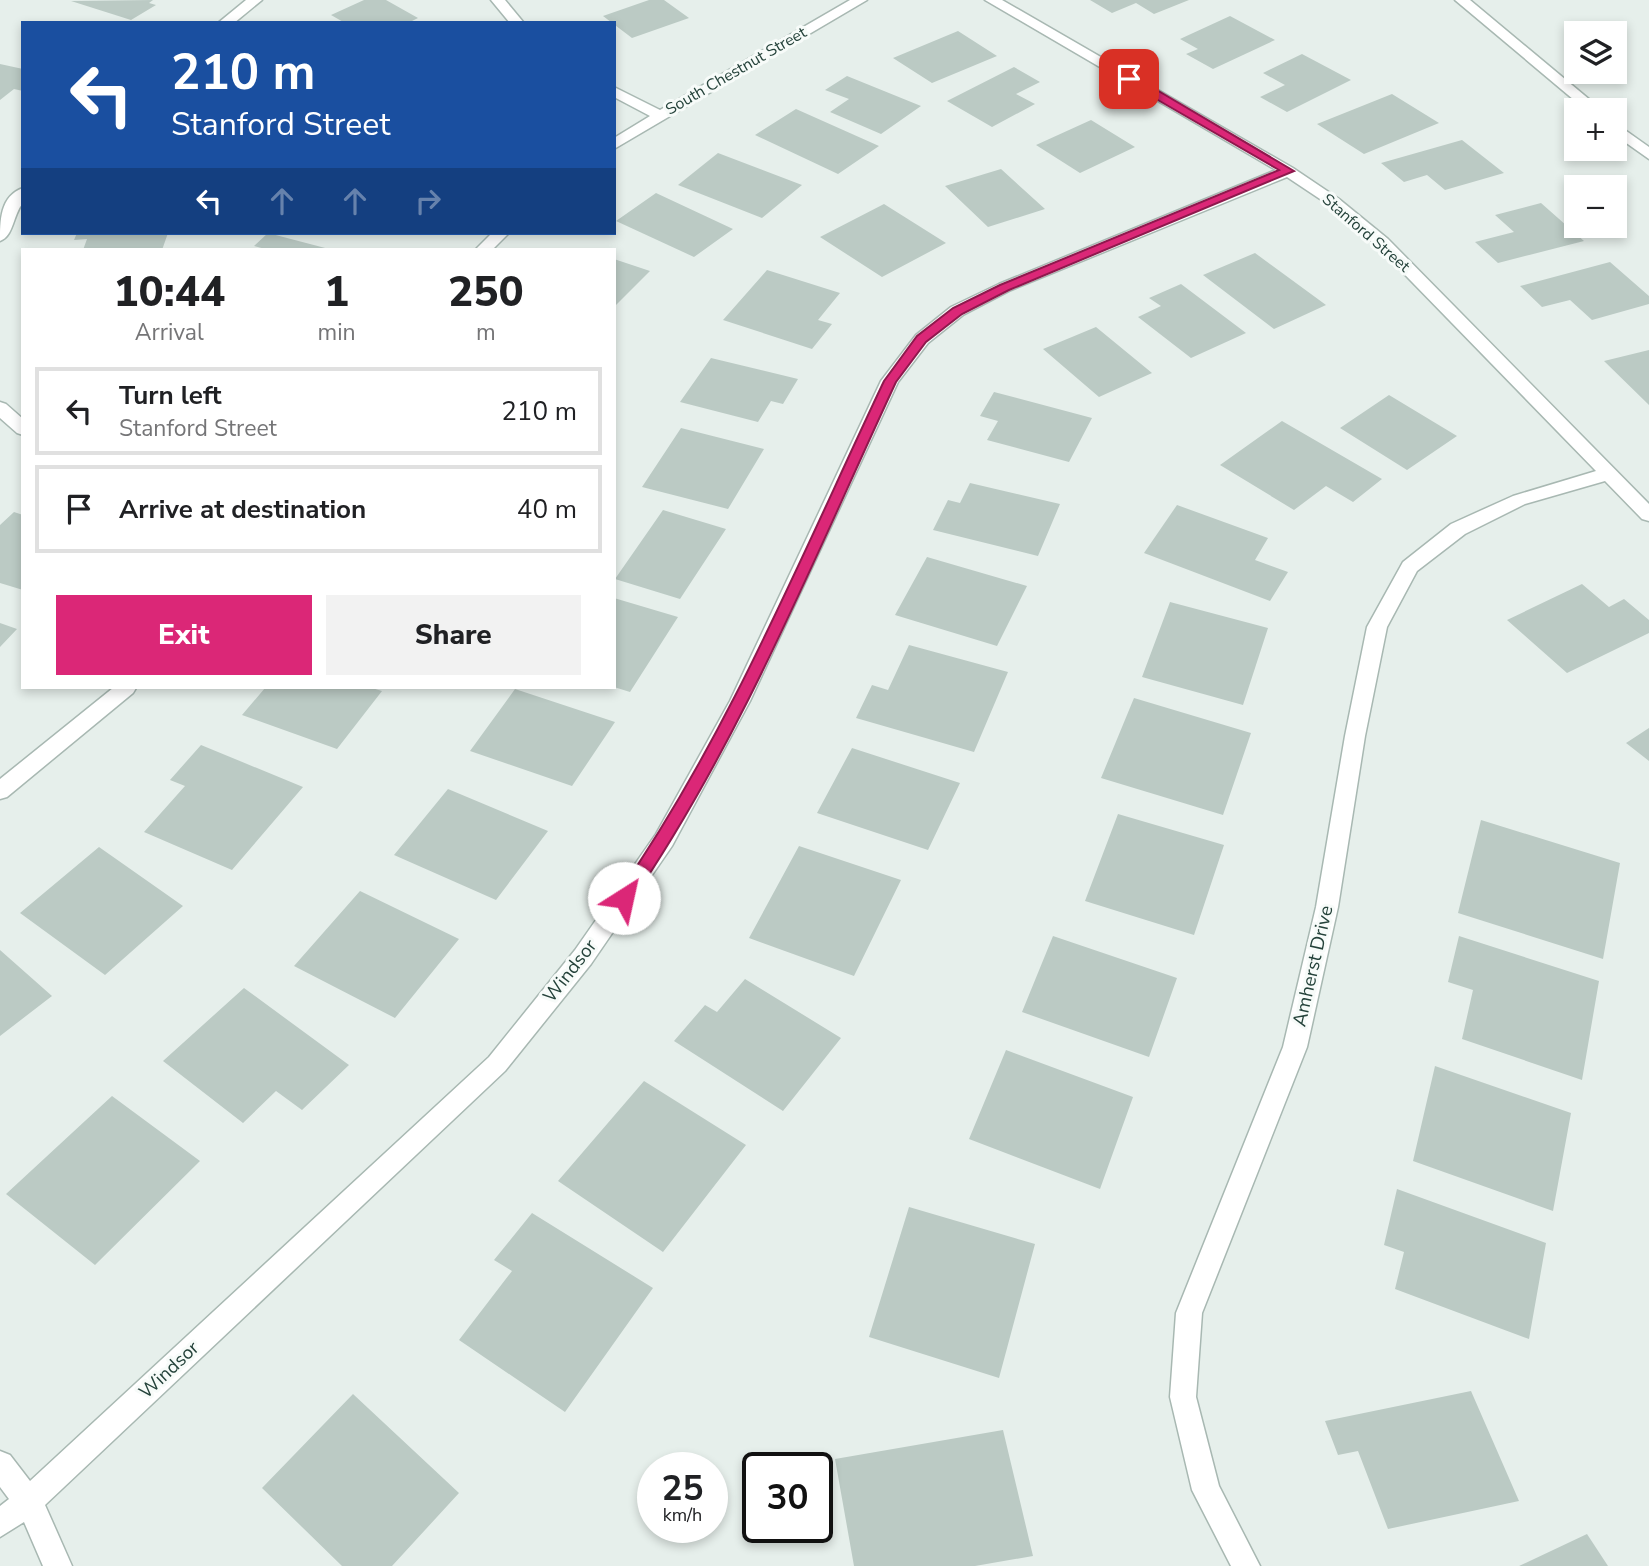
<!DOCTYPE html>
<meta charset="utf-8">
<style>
:root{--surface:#fff;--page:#f2f2f2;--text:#202124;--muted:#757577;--line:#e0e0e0;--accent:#db2777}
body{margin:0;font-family:"Nunito Sans",sans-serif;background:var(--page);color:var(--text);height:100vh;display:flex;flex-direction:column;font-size:26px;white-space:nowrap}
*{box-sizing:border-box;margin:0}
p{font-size:23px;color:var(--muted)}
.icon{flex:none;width:38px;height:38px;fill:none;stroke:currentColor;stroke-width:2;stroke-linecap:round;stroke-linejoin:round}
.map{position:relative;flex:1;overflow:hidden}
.side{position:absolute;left:21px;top:248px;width:595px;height:441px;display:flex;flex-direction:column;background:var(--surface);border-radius:0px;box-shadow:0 4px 10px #0003}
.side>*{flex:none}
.guide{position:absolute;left:21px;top:21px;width:595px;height:214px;border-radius:0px;box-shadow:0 4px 10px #0003;background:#1a4fa0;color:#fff;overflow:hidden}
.tools{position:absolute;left:1564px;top:21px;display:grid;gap:14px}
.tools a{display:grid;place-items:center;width:63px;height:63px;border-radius:0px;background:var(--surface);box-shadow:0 4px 10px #0003;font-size:35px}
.speed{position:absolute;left:637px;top:1452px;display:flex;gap:14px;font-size:35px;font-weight:700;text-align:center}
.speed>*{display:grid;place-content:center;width:91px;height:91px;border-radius:50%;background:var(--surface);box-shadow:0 4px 10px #0003;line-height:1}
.speed small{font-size:18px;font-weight:400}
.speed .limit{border:4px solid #111;border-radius:10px;background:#fff;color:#111}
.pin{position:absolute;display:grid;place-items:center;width:60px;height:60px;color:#fff;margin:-30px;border-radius:14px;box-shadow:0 4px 10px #0006}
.me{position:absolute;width:77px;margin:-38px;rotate:35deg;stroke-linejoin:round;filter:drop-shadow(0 0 5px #0008)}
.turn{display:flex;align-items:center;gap:24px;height:147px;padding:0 35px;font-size:32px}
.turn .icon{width:91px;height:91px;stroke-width:2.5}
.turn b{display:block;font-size:49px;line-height:60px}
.lanes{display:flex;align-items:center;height:66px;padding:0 35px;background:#0003;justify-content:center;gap:35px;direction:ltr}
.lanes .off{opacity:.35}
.eta{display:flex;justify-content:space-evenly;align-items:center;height:119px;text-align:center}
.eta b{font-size:42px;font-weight:800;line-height:49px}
.button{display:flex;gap:14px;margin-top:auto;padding:14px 35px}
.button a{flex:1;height:80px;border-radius:0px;background:var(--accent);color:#fff;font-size:28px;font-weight:800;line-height:80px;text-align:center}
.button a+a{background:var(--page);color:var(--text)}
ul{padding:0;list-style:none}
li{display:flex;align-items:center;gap:21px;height:88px;margin:0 14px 10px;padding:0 21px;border:4px solid var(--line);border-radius:0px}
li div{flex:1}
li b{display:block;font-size:26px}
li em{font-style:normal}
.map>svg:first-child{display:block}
</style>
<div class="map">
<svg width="1649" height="1566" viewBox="0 0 1649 1566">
<rect width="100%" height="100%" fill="#e6efeb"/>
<path fill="#bbcac4" d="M153,0L149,3L156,5L131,20L71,1Z
M364,0H386L418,18L408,23H345L331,15Z
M649,0H664L689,18L632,38L603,16Z
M1090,0H1189L1154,14L1136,3L1112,13Z
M1230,16L1275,40L1213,69L1186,54L1198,49L1180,39Z
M958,31L997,56L932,83L893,58Z
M1302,54L1351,80L1287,112L1260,97L1285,85L1263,73Z
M0,64L23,69V91L14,89L0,100Z
M1014,67L1040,82L1016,94L1035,104L992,127L947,101Z
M847,76L921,106L881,134L830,112L849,99L825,90Z
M1392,94L1439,123L1364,154L1317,124Z
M796,109L879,146L838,174L755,135Z
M1091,120L1135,147L1080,173L1036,145Z
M1462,140L1504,173L1445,190L1427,175L1404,182L1381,163Z
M718,153L802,185L762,218L678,185Z
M1001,169L1045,209L988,227L945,186Z
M656,193L733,229L694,257L616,221Z
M1541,203L1584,241L1498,263L1475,242L1514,232L1495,215Z
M884,204L946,243L882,277L820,237Z
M77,233H168L162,250H83L87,239L74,240Z
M268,233L329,249V250H269L254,246Z
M1255,253L1326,305L1274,329L1203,275Z
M614,259L650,271L614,307Z
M1610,262L1649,296V304L1592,320L1570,300L1542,307L1520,286Z
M767,270L840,293L818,320L832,324L812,349L723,320Z
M1181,284L1246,333L1191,358L1138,317L1161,306L1149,298Z
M1096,327L1152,373L1099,397L1043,349Z
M1649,350V405L1604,361Z
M711,358L798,379L783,404L771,401L758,422L680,402Z
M994,392L1092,418L1069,462L987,440L998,421L980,416Z
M1389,395L1457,436L1407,470L1340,428Z
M1282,421L1382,479L1353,502L1326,486L1294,510L1220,465Z
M681,428L764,449L728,509L642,487Z
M970,483L1060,504L1038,556L933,530L948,500L960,503Z
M1177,505L1268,538L1255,560L1288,572L1270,601L1144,553Z
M663,510L726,529L680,599L615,579Z
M14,512L23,515V590L0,583V525Z
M927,557L1027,586L997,646L895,615Z
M1582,584L1609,607L1624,599L1649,620V633L1567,673L1507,620Z
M614,598L678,617L630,692L614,687Z
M1170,602L1268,628L1243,705L1142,677Z
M0,623L17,629L0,647Z
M909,645L1008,672L974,752L856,718L872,685L888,690Z
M265,688H372L382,691L337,749L242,715Z
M515,689L615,722L572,786L470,751Z
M1134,698L1251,733L1223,815L1101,778Z
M1649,728V761L1626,743Z
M201,745L303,787L232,870L144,832L185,786L170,780Z
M852,748L960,783L928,850L817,813Z
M448,789L548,831L496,900L394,855Z
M1118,814L1224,845L1194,935L1085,901Z
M1481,820L1620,863L1603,959L1458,913Z
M799,846L901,880L854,976L749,938Z
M99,847L183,906L105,975L20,913Z
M360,891L459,939L395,1018L294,966Z
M1053,936L1177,978L1149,1057L1022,1012Z
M1459,936L1599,981L1582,1080L1462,1039L1473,990L1448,982Z
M0,950L52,996L0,1036Z
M745,979L841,1038L783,1111L674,1041L705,1005L717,1012Z
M244,988L349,1065L302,1110L276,1091L243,1123L163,1061Z
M1006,1050L1133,1097L1100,1189L969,1139Z
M1435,1066L1571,1113L1553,1211L1413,1161Z
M644,1081L746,1145L663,1252L558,1181Z
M112,1096L200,1161L95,1265L6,1194Z
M1397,1189L1546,1243L1529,1339L1395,1289L1404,1252L1384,1245Z
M909,1207L1035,1244L999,1378L869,1337Z
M532,1213L653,1288L565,1412L459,1340L512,1271L494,1260Z
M1471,1391L1519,1501L1388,1529L1358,1451L1338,1455L1325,1421Z
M353,1394L459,1493L392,1566H342L262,1488Z
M1003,1430L1033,1556L975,1566H854L835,1459Z
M1587,1534L1608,1566H1519Z"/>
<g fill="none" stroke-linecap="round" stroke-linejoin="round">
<defs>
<path id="street" d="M246,0H262L234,23H218Z
M491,0H505L524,23H510Z
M850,0H867L614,149V138L650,116L614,97V87L660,110Z
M985,0H1002L1293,168L1339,199L1388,239L1649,504V521L1642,519L1605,481L1525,504L1465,534L1417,571L1387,627L1365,736L1338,907L1307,1047L1202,1313L1196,1397L1219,1486L1260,1566H1231L1192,1490L1170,1397L1176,1313L1283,1047L1316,907L1345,736L1367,627L1403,562L1451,524L1513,496L1596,471L1376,245L1329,205L1287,177L1011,290L963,315L928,343L898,382L750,701L672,846L591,964L505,1071L45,1505L72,1566H43L24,1522L0,1537V1506L9,1499L0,1487V1451L10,1455L30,1481L489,1057L575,950L656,834L730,701L881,381L916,335L951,307L999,284L1276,170Z
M1455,0H1470L1602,110H1586Z
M1615,123L1649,147V159L1615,135Z
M23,188V203C13,214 14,236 0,241C0,221 0,196 23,188Z
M492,233H509L492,250H475Z
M0,402L6,404L23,419V435L17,433L0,418Z
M113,688H136L133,693L7,797L0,799V779Z"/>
</defs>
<use href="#street" stroke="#a8b8b2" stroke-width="3"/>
<use href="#street" fill="#fff" fill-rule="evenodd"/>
</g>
<path fill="#db2777" stroke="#8e194d" stroke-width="2" d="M1125,76H1133L1294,171L1009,290L962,314L926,342L896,382C814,558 740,743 630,903H618L615,898L618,894C728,736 802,554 884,381L917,336L953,308L1000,285L1279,170L1125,81Z"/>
<g text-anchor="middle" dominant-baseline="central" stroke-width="6" stroke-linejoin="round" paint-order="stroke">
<g font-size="16" fill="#24423a" stroke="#f7fbf9">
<text transform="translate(736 71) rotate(-30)">South Chestnut Street</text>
<text transform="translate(1366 233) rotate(41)">Stanford Street</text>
</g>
<g font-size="19" fill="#24423a" stroke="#f7fbf9">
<text transform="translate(1313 966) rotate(-77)">Amherst Drive</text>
<text transform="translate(570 971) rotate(-52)">Windsor</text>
<text transform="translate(169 1370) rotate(-43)">Windsor</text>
</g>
</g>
</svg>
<div class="tools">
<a><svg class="icon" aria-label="layers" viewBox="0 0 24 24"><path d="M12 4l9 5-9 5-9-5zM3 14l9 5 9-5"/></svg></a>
<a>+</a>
<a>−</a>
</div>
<div class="speed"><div>25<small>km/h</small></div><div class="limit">30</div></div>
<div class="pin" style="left:1129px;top:79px;background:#d93025"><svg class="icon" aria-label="arrive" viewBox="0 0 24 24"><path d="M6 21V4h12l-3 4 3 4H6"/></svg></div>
<svg class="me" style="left:624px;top:898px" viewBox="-20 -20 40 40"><circle r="19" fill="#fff"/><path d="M0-13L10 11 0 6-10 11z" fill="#db2777"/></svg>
<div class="guide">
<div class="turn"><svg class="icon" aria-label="left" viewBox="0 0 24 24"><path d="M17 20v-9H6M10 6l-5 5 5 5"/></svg><div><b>210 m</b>Stanford Street</div></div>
<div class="lanes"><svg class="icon" aria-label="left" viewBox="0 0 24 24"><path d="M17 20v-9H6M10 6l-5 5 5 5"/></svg><svg class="icon off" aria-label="ahead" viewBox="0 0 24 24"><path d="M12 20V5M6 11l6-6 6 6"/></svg><svg class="icon off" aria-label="ahead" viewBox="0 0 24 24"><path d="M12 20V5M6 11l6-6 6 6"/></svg><svg class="icon off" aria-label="right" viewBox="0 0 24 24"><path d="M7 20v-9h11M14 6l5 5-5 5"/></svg></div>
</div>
<section class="side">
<div class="eta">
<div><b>10:44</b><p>Arrival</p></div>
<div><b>1</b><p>min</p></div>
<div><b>250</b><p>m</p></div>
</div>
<ul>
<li><svg class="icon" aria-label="left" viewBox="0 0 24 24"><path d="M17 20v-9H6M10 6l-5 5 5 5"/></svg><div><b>Turn left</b><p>Stanford Street</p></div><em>210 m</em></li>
<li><svg class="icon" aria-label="arrive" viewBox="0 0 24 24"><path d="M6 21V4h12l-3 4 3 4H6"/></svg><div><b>Arrive at destination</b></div><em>40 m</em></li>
</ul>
<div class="button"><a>Exit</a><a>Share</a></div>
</section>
</div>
